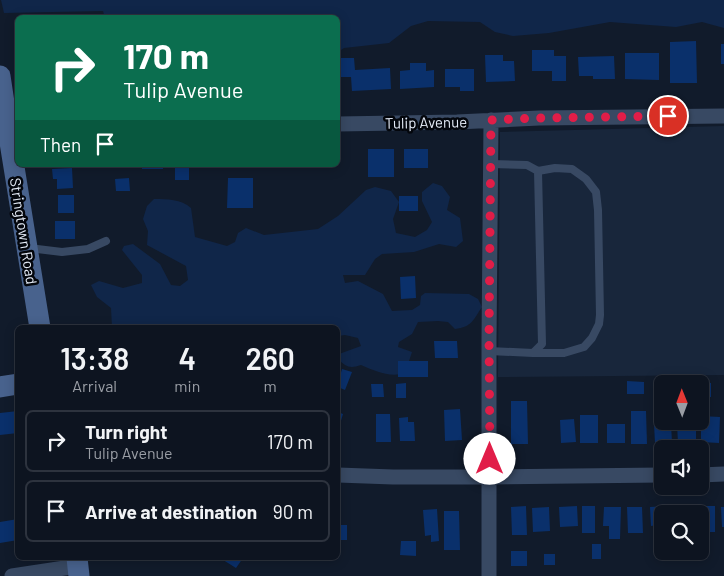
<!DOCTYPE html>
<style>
:root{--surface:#0d1420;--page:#1b212d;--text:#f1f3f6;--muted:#9a9ea5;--line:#2d333e}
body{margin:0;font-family:Barlow,sans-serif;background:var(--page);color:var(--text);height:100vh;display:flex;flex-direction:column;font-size:19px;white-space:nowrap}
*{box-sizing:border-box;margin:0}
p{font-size:16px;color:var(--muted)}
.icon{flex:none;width:28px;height:28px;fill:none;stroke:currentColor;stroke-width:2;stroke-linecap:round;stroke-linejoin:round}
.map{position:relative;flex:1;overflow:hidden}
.drawer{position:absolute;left:15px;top:325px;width:325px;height:235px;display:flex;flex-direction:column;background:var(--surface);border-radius:8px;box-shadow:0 2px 12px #0003,0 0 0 1px var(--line)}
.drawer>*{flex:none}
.top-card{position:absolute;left:15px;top:15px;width:325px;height:152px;border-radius:8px;box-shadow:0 2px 12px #0003,0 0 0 1px var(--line);background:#0b6e4f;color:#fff;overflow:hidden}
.needle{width:32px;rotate:359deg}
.fabs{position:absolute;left:654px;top:375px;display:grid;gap:10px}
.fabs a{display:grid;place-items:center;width:55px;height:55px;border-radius:8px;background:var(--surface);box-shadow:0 2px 12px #0003,0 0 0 1px var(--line);font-size:25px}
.pin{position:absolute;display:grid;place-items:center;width:42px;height:42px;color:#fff;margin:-21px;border:2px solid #fff;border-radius:50%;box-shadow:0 1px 5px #0007}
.me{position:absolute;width:55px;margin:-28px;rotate:0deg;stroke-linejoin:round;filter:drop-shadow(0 0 4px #0008)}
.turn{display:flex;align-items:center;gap:18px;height:105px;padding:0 25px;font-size:22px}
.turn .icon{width:65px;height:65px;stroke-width:2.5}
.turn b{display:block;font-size:35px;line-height:42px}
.then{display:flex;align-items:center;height:48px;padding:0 25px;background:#0003;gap:10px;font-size:19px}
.eta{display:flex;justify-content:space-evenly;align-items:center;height:85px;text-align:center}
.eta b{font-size:30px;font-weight:600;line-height:35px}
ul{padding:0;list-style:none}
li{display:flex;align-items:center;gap:15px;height:62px;margin:0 10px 8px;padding:0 15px;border:2px solid var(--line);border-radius:8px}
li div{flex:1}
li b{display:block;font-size:19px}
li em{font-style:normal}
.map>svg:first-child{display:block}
</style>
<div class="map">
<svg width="724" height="576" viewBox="0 0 724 576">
<rect width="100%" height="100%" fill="#111b2b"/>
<path fill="#18263b" d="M724,126V375L498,377L500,132Z"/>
<path fill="#102649" d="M1,0H724V28L702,22L676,27L610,22L549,33L513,36L495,32L480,22L428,21L411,26L389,43L344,48L338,52V18H105L103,11L4,13Z
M433,183L442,186L450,197L447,210L460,218L463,241L456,247L439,244L414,252L382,254L375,259L365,275H343L345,283L358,281L383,294L392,311L412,310L420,305L421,296L425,293L469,294L478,299L482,307C473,320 472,327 455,329L448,322L438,321L418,322L412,334L399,342L398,347L412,352L405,373C390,378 375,371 361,365C350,369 346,367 338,359L339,354L361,346L358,338L345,335L338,336V328L113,327H112L111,308L97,297L91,285L99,281L123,288L142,283V275L122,250L124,246L133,244L160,264L171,285L180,286L188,280L186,266L147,245L148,231L143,219L147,206L154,199C167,199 181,199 191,208L195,237L227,246L235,242L238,233L246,228L264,235L318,229L338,216L366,190L375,187L391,191L399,202L393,219L396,233L415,237L427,230L432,222L422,201V192Z"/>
<path fill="#0a306b" d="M696,41L697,83H670V42Z
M721,44H724V64H721Z
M532,50H554V56H566V81H552V71H532Z
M625,53H659V80L625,79Z
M485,55H503V61H514L515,81L486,82Z
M614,56L615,79H593V76H579L578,57Z
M338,58H354L355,70L390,68L391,89L352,91L351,77H339Z
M410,63H426V71L434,70V87L400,89V71L410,70Z
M445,69H474V91H460V87H445Z
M368,149H394V177H368Z
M404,149H428V168H404Z
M142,165H163V169H142Z
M175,167H189V180H175Z
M72,168L73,188L57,189V179H53L52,169Z
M129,178L130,191H116L115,179Z
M228,178H253V208H227Z
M58,195H74V213H58Z
M399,196H418V211H399Z
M55,221H75V239H55Z
M415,276L416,298L401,299L400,277Z
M434,341H457L458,358H435Z
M398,361H428V377H398Z
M342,369L352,372L345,390L338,387V383Z
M627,381L644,382V394H627Z
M687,381V384H674V382Z
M406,383V398H396V384Z
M700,383H711V397H700Z
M371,384H383L384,397H372Z
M511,401H527L528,444H511Z
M460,409L462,440L445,441L444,410Z
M18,411V433L0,435V413Z
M631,411H646L647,444H631Z
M338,412L343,414L338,431Z
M376,414H390L391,442H376Z
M580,415H598V443H580Z
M701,416L720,417L719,443L701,442Z
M408,417V422H414L415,441H400L399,418Z
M574,419L576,442L561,443L560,420Z
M696,423V442L678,443L677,424Z
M607,424H625V443H607Z
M654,424H671L672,442L655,443Z
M526,506L527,535H512L511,507Z
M577,506L578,526L560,527L559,507Z
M582,506H595V533H582Z
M668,506V514H662V533H658V525L651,526L650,507Z
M692,506V514H674V507Z
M699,506H715V532H700Z
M549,507L550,531L533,532L532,508Z
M604,507H621L620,539H609V526H603Z
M627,507H642L643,533H628Z
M721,507H724V527H722Z
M437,509L439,541L431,542V535L425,536L423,510Z
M444,511H459L460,550H444Z
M338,518H341V525H347V540H338Z
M18,519V540L0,543V522Z
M401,541H416V556L400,555Z
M592,544H601V559H592Z
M511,551H527V566H511Z
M544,554H555V565H544Z
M220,558H243L236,568Z"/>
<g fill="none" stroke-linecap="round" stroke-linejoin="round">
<path stroke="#384963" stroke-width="8" d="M29,248L62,252L88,249L106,241
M489,351L533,353L542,344L538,171L527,165L491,164
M533,353H564L584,347L592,338L599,324L600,315L598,210L596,192L586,179L572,169L555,168L538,171"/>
<path stroke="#384963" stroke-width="15" d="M338,124L457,122L539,118L724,116
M338,475L393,477H490L662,475
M700,475L724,474
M12,576L78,566
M489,576V340L491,120"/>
<path stroke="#48628d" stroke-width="21" d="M0,76L9,136L40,328
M0,387L18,384
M77,558L79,576"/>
</g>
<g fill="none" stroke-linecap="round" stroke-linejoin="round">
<path stroke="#e11d48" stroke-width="9" stroke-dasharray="0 16.2" d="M490,459L489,340L491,120L539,118L668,116"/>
</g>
<g text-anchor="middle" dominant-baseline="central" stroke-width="5" stroke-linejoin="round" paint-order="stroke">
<g font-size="15" fill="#e4ebf7" stroke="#03060c">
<text transform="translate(426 122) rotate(-1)">Tulip Avenue</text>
<text transform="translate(24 231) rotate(81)">Stringtown Road</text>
</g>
</g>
</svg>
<div class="fabs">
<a><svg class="needle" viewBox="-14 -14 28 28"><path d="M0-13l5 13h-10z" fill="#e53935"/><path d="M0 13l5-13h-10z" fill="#9a9ea5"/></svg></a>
<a><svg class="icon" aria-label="sound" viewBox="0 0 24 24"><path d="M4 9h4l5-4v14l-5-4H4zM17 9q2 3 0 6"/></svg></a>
<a><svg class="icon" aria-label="search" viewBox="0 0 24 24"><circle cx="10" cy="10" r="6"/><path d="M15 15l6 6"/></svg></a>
</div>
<div class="pin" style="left:668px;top:116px;background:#d93025"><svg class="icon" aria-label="arrive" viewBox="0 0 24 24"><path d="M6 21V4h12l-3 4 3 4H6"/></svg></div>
<svg class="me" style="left:490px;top:459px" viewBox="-20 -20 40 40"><circle r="19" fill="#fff"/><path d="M0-13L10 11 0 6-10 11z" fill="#e11d48"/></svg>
<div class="top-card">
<div class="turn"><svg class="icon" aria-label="right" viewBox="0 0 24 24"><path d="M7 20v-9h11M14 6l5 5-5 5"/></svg><div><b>170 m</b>Tulip Avenue</div></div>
<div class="then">Then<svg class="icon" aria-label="arrive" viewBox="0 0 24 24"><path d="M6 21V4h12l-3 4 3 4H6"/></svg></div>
</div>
<section class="drawer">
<div class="eta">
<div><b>13:38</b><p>Arrival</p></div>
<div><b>4</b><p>min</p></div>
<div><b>260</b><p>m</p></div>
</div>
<ul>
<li><svg class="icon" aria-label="right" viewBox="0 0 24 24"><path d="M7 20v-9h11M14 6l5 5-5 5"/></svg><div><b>Turn right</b><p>Tulip Avenue</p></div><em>170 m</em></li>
<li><svg class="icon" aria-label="arrive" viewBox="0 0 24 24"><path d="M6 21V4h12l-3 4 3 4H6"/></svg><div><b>Arrive at destination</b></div><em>90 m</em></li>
</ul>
</section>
</div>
